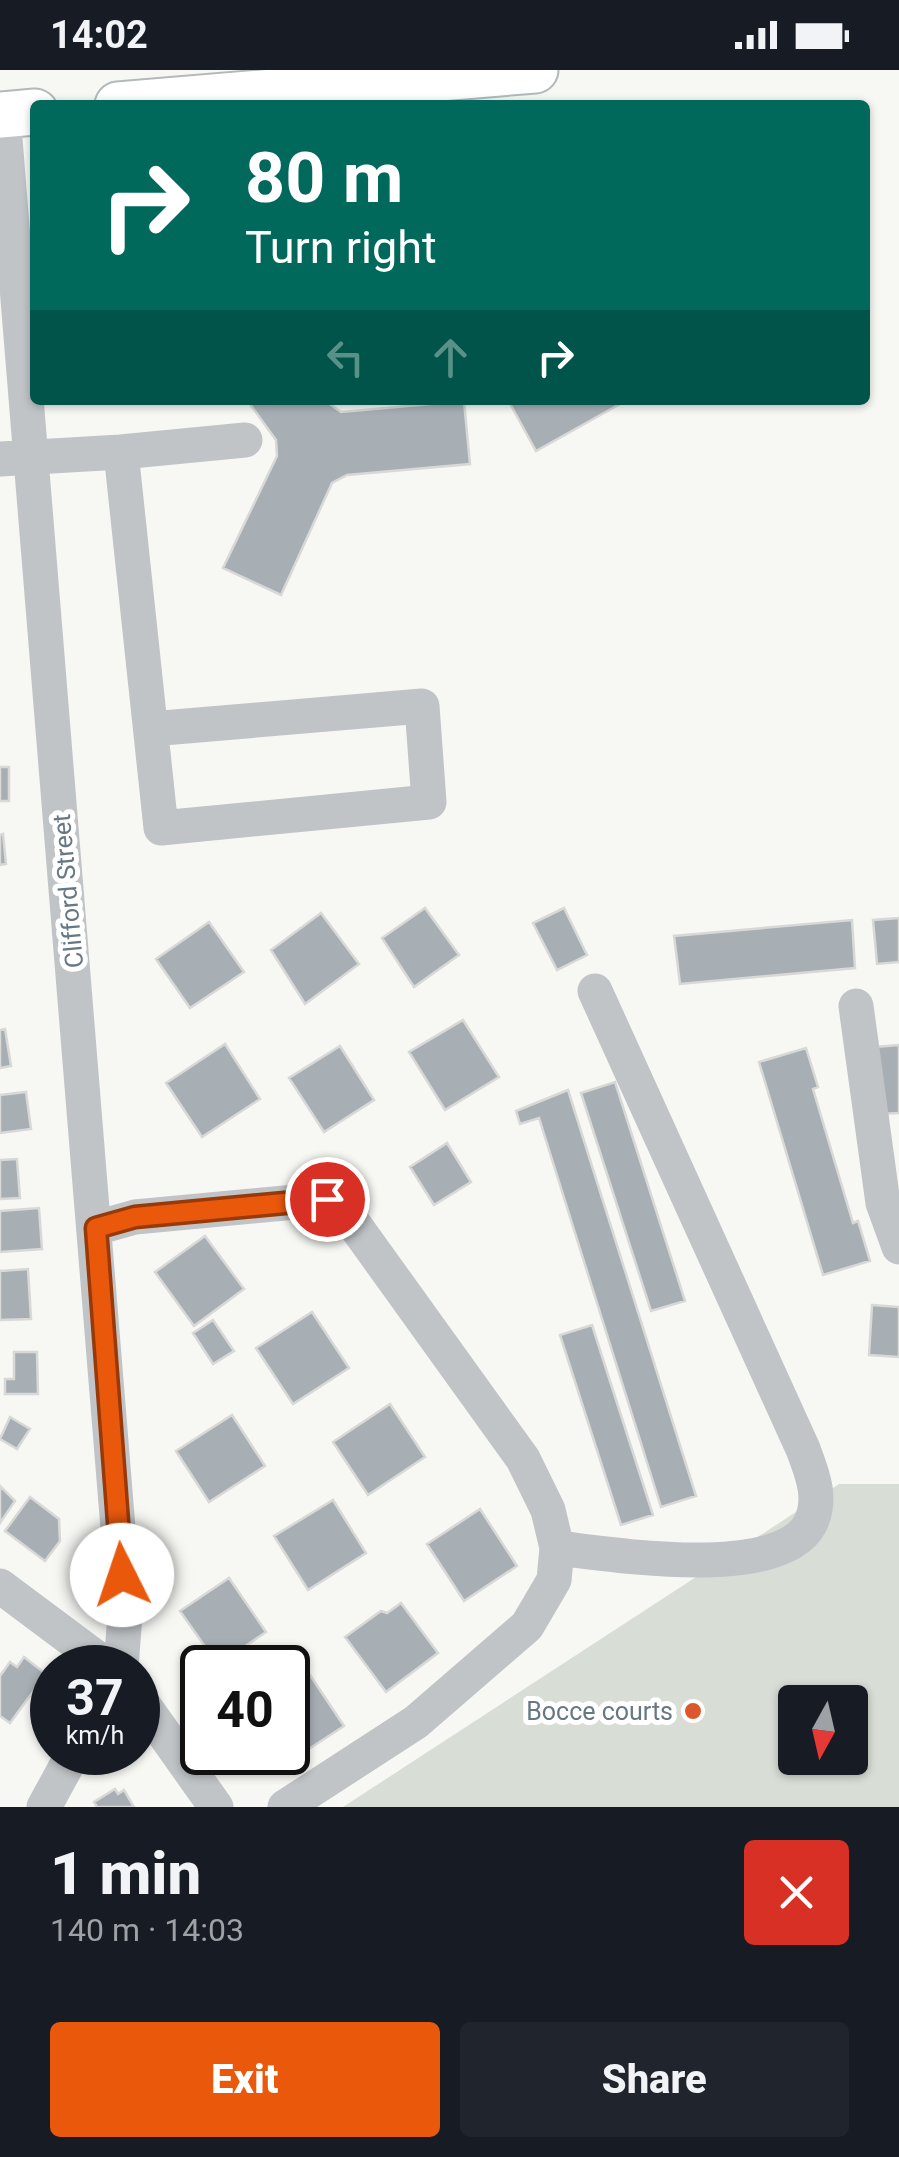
<!DOCTYPE html>
<meta charset="utf-8">
<style>
:root{--surface:#171b24;--page:#20242c;--text:#f1f3f6;--muted:#9ea1a6;--accent:#ea580c}
body{margin:0;font-family:Roboto,sans-serif;background:var(--page);color:var(--text);height:100vh;display:flex;flex-direction:column;font-size:38px;white-space:nowrap}
*{box-sizing:border-box;margin:0}
p{font-size:32px;color:var(--muted)}
.icon{flex:none;width:55px;height:55px;fill:none;stroke:currentColor;stroke-width:2;stroke-linecap:round;stroke-linejoin:round}
.map{position:relative;height:1737px;overflow:hidden}
.details{display:flex;flex-direction:column;background:var(--surface);flex:1}
.details>*{flex:none}
.hud{position:absolute;left:30px;top:30px;width:840px;height:305px;border-radius:10px;box-shadow:0 2px 8px #0004;background:#00695c;color:#fff;overflow:hidden}
.needle{width:65px;rotate:188deg}
.tools{position:absolute;left:778px;top:1615px;display:grid;gap:20px}
.tools a{display:grid;place-items:center;width:90px;height:90px;border-radius:10px;background:var(--surface);box-shadow:0 2px 8px #0004;font-size:50px}
.speed{position:absolute;left:30px;top:1575px;display:flex;gap:20px;font-size:50px;font-weight:700;text-align:center}
.speed>*{display:grid;place-content:center;width:130px;height:130px;border-radius:50%;background:var(--surface);box-shadow:0 2px 8px #0004;line-height:1}
.speed small{font-size:25px;font-weight:400}
.speed .limit{border:5px solid #111;border-radius:15px;background:#fff;color:#111}
.pin{position:absolute;display:grid;place-items:center;width:85px;height:85px;color:#fff;margin:-42px;border:5px solid #fff;border-radius:50%;box-shadow:0 2px 10px #0007}
.me{position:absolute;width:110px;margin:-55px;rotate:356deg;stroke-linejoin:round;filter:drop-shadow(0 0 8px #0008)}
.turn{display:flex;align-items:center;gap:35px;height:210px;padding:0 50px;font-size:45px}
.turn .icon{width:130px;height:130px;stroke-width:2.5}
.turn b{display:block;font-size:70px;line-height:85px}
.lanes{display:flex;align-items:center;height:95px;padding:0 50px;background:#0003;justify-content:center;gap:50px;direction:ltr}
.lanes .off{opacity:.35}
.round{display:grid;place-items:center;flex:none;width:105px;height:105px;border-radius:10px;background:var(--page)}
.summary{display:flex;align-items:center;justify-content:space-between;height:170px;padding:0 50px}
h1{font-size:60px;font-weight:800;line-height:75px}
.cta{display:flex;gap:20px;margin-top:auto;padding:20px 50px}
.cta a{flex:1;height:115px;border-radius:10px;background:var(--accent);color:#fff;font-size:40px;font-weight:800;line-height:115px;text-align:center}
.cta a+a{background:var(--page);color:var(--text)}
.status{display:flex;justify-content:space-between;align-items:center;height:70px;padding:0 50px;background:var(--surface);direction:ltr}
.status svg{height:28px;fill:currentColor}
.map>svg:first-child{display:block}
</style>
<div class="status"><b>14:02</b><svg viewBox="0 0 49 12"><path d="M0 12V9h3v3zM5 12V6h3v6zM10 12V3h3v9zM15 12V0h3v12zM26 1h20v11H26zM47 4h2v5h-2z"/></svg></div>
<div class="map">
<svg width="899" height="1737" viewBox="0 0 899 1737">
<rect width="100%" height="100%" fill="#f7f7f4"/>
<path fill="#d8ddd5" fill-rule="evenodd" d="M839,1414H899V1737H343ZM795,1632H850V1688H795Z"/>
<path fill="#a7afb5" stroke="#d8d8d6" stroke-width="2.5" d="M247,330H324L341,342L464,331L470,394L347,405L332,413L281,525L223,498L277,386L276,370Z
M508,330H627L536,381Z
M0,697H9V731H0Z
M3,764L6,794L0,795V765Z
M425,838L459,885L414,917L382,868Z
M564,838L587,885L557,900L533,853Z
M321,843L359,894L305,934L271,880Z
M899,848V892L877,894L873,850Z
M852,850L855,898L680,914L674,866Z
M209,852L244,902L190,938L156,889Z
M463,950L499,1007L445,1040L409,982Z
M5,959L11,996L0,998V960Z
M225,974L260,1029L202,1067L166,1013Z
M899,975V1043L881,1044L875,977Z
M340,976L374,1030L324,1062L289,1008Z
M806,978L818,1017L813,1019L853,1153L858,1151L870,1191L823,1205L759,992Z
M615,1012L685,1231L651,1241L581,1023Z
M568,1020L696,1426L661,1437L539,1048L520,1054L516,1041Z
M26,1022L31,1059L0,1063V1025Z
M447,1073L471,1112L434,1135L410,1097Z
M17,1089L20,1128L0,1129V1090Z
M39,1138L42,1179L0,1182V1141Z
M205,1166L244,1219L194,1256L155,1202Z
M28,1199L31,1249L0,1250V1201Z
M872,1235L899,1237V1287L869,1285Z
M312,1242L349,1298L293,1334L256,1278Z
M213,1250L234,1281L213,1294L193,1263Z
M592,1255L653,1445L621,1455L560,1265Z
M14,1282H37L38,1324H5V1309H14Z
M390,1334L425,1387L368,1425L333,1372Z
M232,1345L265,1396L209,1432L176,1381Z
M10,1347L30,1359L17,1379L0,1369Z
M0,1416L15,1431L0,1453Z
M30,1427L59,1449L60,1471L45,1491L5,1461Z
M333,1430L366,1483L308,1520L274,1466Z
M480,1439L517,1496L464,1531L427,1474Z
M229,1508L266,1562L218,1595L180,1541Z
M401,1533L438,1583L386,1622L345,1567L381,1541L387,1543Z
M24,1587L46,1604L10,1653L0,1646V1606L10,1592L17,1597Z
M308,1602L344,1656L289,1692L282,1682H288V1615Z
M115,1719L118,1724L124,1720L134,1737H97L94,1732Z"/>
<g fill="none" stroke-linecap="round" stroke-linejoin="round">
<defs>
<path id="major" d="M118,35L535,0
M0,45L35,42"/>
</defs>
<use href="#major" stroke="#b3b8bb" stroke-width="49"/>
<path stroke="#c0c4c7" stroke-width="35" d="M3,45L125,1544L121,1598
M121,382L245,370
M0,389L121,382L161,758L429,732L422,636L151,659
M856,936L883,1133L899,1177
M96,1158L135,1147L327,1129L346,1143L523,1389L548,1440L557,1478L554,1510L527,1556L416,1652L285,1737
M557,1478C611,1484 779,1512 810,1454C823,1429 812,1403 803,1379L595,921
M0,1516L110,1598
M138,1627L216,1737
M44,1737L74,1682"/>
<use href="#major" stroke="#fff" stroke-width="45"/>
</g>
<g fill="none" stroke-linecap="round" stroke-linejoin="round">
<defs>
<path id="route" d="M122,1505L96,1158L135,1147L327,1129"/>
</defs>
<use href="#route" stroke="#983908" stroke-width="25"/>
<use href="#route" stroke="#ea580c" stroke-width="18"/>
</g>
<circle fill="#dd572d" stroke="#fff" stroke-width="4" cx="693" cy="1641" r="10"/>
<g text-anchor="middle" dominant-baseline="central" stroke-width="10" stroke-linejoin="round" paint-order="stroke">
<g font-size="25" fill="#677784" stroke="#fff">
<text transform="translate(68 821) rotate(-95)">Clifford Street</text>
</g>
<g font-size="25" fill="#677784" stroke="#fff" text-anchor="end">
<text x="673" y="1641">Bocce courts</text>
</g>
</g>
</svg>
<div class="tools">
<a><svg class="needle" viewBox="-14 -14 28 28"><path d="M0-13l5 13h-10z" fill="#e53935"/><path d="M0 13l5-13h-10z" fill="#9ea1a6"/></svg></a>
</div>
<div class="speed"><div>37<small>km/h</small></div><div class="limit">40</div></div>
<div class="pin" style="left:327px;top:1129px;background:#d93025"><svg class="icon" aria-label="arrive" viewBox="0 0 24 24"><path d="M6 21V4h12l-3 4 3 4H6"/></svg></div>
<svg class="me" style="left:122px;top:1505px" viewBox="-20 -20 40 40"><circle r="19" fill="#fff"/><path d="M0-13L10 11 0 6-10 11z" fill="#ea580c"/></svg>
<div class="hud">
<div class="turn"><svg class="icon" aria-label="right" viewBox="0 0 24 24"><path d="M7 20v-9h11M14 6l5 5-5 5"/></svg><div><b>80 m</b>Turn right</div></div>
<div class="lanes"><svg class="icon off" aria-label="left" viewBox="0 0 24 24"><path d="M17 20v-9H6M10 6l-5 5 5 5"/></svg><svg class="icon off" aria-label="ahead" viewBox="0 0 24 24"><path d="M12 20V5M6 11l6-6 6 6"/></svg><svg class="icon" aria-label="right" viewBox="0 0 24 24"><path d="M7 20v-9h11M14 6l5 5-5 5"/></svg></div>
</div>
</div>
<section class="details">
<div class="summary"><div><h1>1 min</h1><p>140 m · 14:03</p></div><a class="round" style="background:#d93025;color:#fff"><svg class="icon" aria-label="close" viewBox="0 0 24 24"><path d="M6 6l12 12M18 6L6 18"/></svg></a></div>
<div class="cta"><a>Exit</a><a>Share</a></div>
</section>
